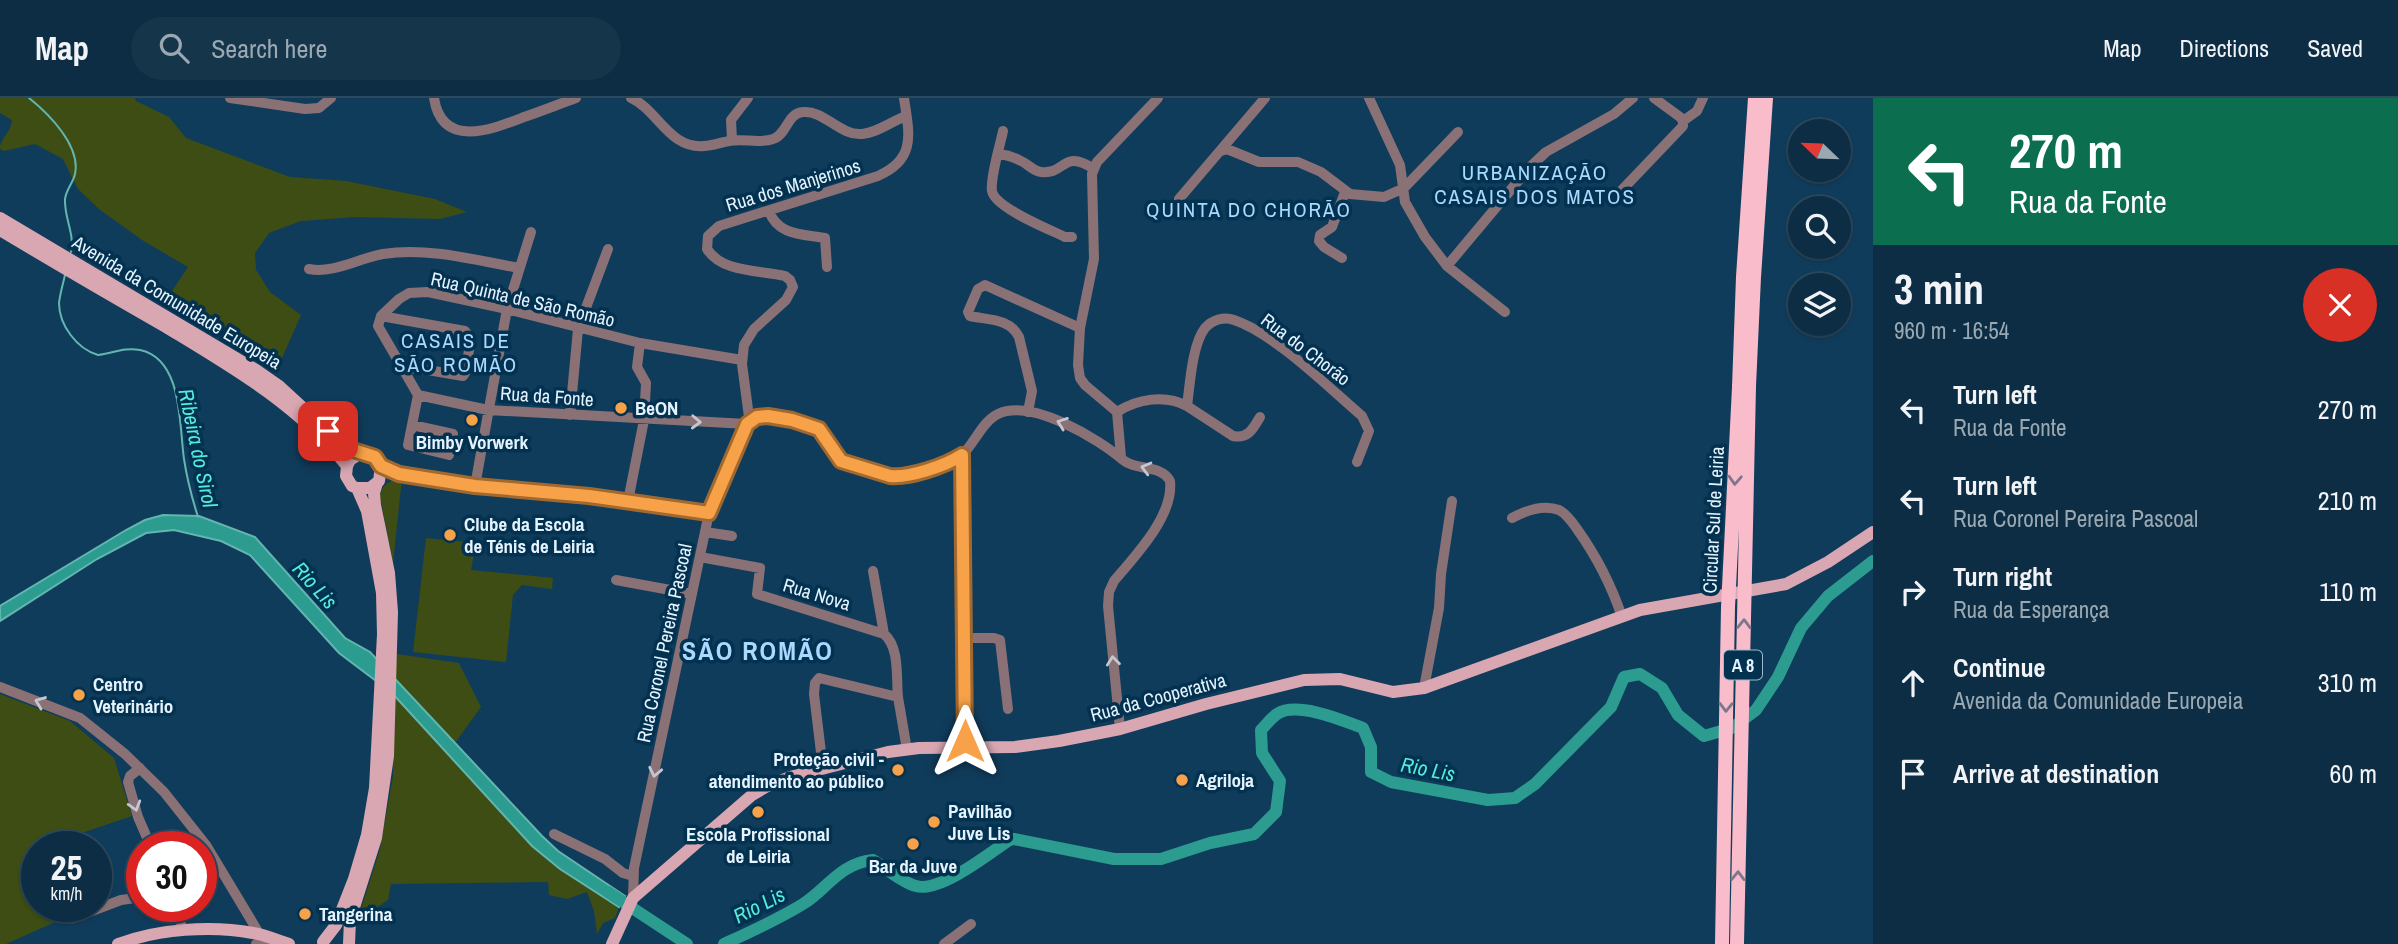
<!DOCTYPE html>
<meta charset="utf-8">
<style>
:root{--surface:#0c2d44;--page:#15354b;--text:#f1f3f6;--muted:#9aa8b2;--line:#2c495d}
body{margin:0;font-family:"Archivo Narrow",sans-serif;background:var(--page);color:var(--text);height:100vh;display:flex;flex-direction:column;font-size:26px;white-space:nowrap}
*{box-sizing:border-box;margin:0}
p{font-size:23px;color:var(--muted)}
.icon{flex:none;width:38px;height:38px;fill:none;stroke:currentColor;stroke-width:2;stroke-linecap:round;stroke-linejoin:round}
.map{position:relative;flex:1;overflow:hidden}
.panel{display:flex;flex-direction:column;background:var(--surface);width:525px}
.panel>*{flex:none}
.guide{background:#0b6e4f;color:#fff;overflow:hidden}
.needle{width:46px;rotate:293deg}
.fabs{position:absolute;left:1788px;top:21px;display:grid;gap:14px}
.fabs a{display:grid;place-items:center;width:63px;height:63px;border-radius:50%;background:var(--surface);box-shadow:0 2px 5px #0004,0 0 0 2px var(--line);font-size:35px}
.speed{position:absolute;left:21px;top:733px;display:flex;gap:14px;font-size:35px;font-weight:700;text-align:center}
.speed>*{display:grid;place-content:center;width:91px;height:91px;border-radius:50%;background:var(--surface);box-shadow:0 2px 5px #0004,0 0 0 2px var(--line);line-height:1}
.speed small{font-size:18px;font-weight:400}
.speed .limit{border:10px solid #d22;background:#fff;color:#111}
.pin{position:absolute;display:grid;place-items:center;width:60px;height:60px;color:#fff;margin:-30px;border-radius:14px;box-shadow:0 4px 10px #0006}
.me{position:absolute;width:77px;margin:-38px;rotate:0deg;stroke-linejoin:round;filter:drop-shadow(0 0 5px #0008)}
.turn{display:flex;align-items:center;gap:24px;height:147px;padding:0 21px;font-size:32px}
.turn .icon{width:91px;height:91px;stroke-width:2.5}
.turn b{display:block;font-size:49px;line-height:60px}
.round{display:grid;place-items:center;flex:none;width:74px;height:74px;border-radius:37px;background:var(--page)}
.head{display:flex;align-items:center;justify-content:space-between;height:119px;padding:0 21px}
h1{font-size:42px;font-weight:800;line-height:52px}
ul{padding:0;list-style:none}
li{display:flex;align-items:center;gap:21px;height:91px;padding:0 21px}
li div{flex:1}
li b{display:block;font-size:26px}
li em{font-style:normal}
header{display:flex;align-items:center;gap:42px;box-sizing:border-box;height:98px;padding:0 35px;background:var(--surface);border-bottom:2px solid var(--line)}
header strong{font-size:33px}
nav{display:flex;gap:38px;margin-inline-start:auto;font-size:24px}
.search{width:490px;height:63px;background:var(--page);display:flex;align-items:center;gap:18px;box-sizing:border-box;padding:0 24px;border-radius:38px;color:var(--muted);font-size:26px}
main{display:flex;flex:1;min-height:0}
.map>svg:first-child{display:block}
</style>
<header>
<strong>Map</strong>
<div class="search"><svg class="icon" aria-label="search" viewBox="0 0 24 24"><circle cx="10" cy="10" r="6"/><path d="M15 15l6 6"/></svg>Search here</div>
<nav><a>Map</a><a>Directions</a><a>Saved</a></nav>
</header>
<main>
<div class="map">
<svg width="1873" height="846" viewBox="0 0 1873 846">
<rect width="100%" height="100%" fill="#103c5b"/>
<path fill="#3d4d14" d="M0,0H135L136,3L169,19L186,40L290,79L346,83L435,101L467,114L440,121L355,119L301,123L269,135L255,155L256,172L270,194L301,217L278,269L166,202L188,169L142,142L99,111L78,91L63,61L35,46L4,53L0,51C0,40 11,35 12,22L0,15Z
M402,380L393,465L380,398C382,386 390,382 402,380Z
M426,440L476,445L471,472L553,480L552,491L522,487L513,497L506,564L413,554Z
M397,556L459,565L481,609L455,645L394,579Z
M392,595L532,748L560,771L619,809L615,820L603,825L597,836L594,813L587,794L567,801L549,797L548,784L391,786L388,802L373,812L361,811L380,751L393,678Z
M0,596L70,623L114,660L132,718L70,739L74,749H37V808L89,809L6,846H0Z"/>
<path fill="#2b9c8f" stroke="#63b6b0" stroke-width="2" d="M163,417L199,418L255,439L345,540L370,554L542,738L558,753L625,798L619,809L560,771L532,748L392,595L339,555L250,457L221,443L174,432L146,435L97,461L0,523V508L126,432L145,422Z"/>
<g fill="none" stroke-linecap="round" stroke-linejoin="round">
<path stroke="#63b6b0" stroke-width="2" d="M29,0C49,16 81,48 75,76C73,85 66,92 65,101C64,120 75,136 71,154
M65,177C63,186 60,196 59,205C59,227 77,251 98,257C113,255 125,249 140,252C183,261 179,327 184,361C187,381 192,400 198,419"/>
<path stroke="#2b9c8f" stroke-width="12" d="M608,794L687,846
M724,846C750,834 779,821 803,806C826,792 840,765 873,762C886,770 901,784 916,788C939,795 989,756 1009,742L1014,741L1114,761H1161L1210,745L1254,736L1276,714L1280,683L1262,655L1261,632C1266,627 1271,620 1277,616C1297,603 1342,622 1363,630L1371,649V674L1391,684L1488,702L1515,700L1535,686L1611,609L1624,579L1640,576L1662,590L1678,617L1704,638L1732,630L1756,612L1778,579L1801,530L1828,498L1873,463"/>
<path stroke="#8a7176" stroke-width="10" d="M230,0L305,11L319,10L331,0
M434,0C442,52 493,31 524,19C542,13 559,6 576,0
M631,0C658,12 669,51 704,48C713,48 721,44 730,43C743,40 759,46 773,41C787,37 787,15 803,14C824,12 840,38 862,36C877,35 892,23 906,18
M1369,0L1400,67L1405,104L1425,139L1447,168L1505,214
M1683,23L1697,13L1703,0
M1003,33C1000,48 990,79 992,93C995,110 1049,131 1065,139H1072
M732,42L731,22L748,0
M1221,53L1227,51L1259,64H1298L1321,74L1350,96L1384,99L1404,90L1458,34
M999,56C1007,57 1014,59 1021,63C1028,66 1033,73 1041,74C1066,77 1062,50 1094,71
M1620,94L1683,28V23L1680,19L1654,0
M1185,109L1179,104V101L1265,0
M769,113C778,138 803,136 825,140L827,169
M1342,160L1324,149L1319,143L1320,137L1332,129L1345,94
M1447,168L1529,70L1546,54L1614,16L1633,0
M309,171C333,176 359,160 383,156C428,149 475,162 519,170
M381,218L465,233L471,241L465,275L463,278L416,270L403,273
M418,297L488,312L747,326C751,323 755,319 760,318C773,316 811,324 821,333C830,342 831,357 842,364C854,371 874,375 888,378C904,381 951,367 963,356C975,344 983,323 998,316C1031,300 1099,341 1123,362C1136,373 1161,366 1170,383C1174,418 1135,458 1114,483L1109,494L1108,508L1120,631
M1187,308L1233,338C1248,341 1253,331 1260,319
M1028,314L1032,293L1019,239C1010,220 988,222 970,218L968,214L978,191L985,187L1080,230
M1117,314C1137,301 1165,296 1187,308C1190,286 1192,247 1205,230C1212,222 1224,218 1234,222C1274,235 1329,290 1362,318L1369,333L1357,364
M570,317L578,231L608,151
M412,327L453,336L449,357L408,347L418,297L378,228L381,218L399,201L409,195L428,194L507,211L640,245L742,262
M962,357L965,650
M1121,359L1117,314L1085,287L1080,280L1078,267L1080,230L1094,161L1092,76L1097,64L1158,0
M381,368C423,386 487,389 533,393C592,398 651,405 709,415
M475,388L507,211L531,134
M628,403L644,322L646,285L637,269L640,245
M1512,420C1525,413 1543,406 1559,412C1567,416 1572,424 1577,431C1597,459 1611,486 1622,519
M705,434L732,438
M700,459L760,470L757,496L884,536C900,549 896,580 898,599
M873,473L884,536
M616,482L692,496
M964,540H994L1000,542L1008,611
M0,589L80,620L125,656L164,694L206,747L260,837
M1424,590L1439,510L1441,476L1452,403
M140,670L130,678L128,684L138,719L151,749
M823,671L814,596L815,585L819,580L898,599L907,652
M554,736L605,761L623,775L633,778
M633,800L634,770L709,415L749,319L742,266L744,247L754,231L786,202L793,189L790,182L785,178C760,172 722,175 707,151L708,138L719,128L878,78C917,61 909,35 904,0
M175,808L183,832
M71,821L121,802L142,799
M256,846L266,844
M944,846L971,826"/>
<path stroke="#d9a7b2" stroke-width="12" d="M0,120L256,272L279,288L340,344L359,356L375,360L381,368L379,383L370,390H357
M0,132C55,165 110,197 166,229C232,269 297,306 347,368
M323,844L336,827L354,781L367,737L375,690L383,536L382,495L367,413L357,390L352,388L346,378L347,368L350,362L359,356
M118,846C158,831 211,827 253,835C265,837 277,842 289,846
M349,846L350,822L376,740L388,658L392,514L389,475L375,407L374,395L377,385
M612,846L633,800L752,697L769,687L790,679L888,654L919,650L1015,649L1059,643L1120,631L1206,606L1304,582L1340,581L1393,594L1424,590L1640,512L1786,486L1828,464L1873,434"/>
<path stroke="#f9bcca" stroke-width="14" d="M1749,288L1754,179L1766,0
M1739,289L1743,179L1755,0"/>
<path stroke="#f9bcca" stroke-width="14" d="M1722,846L1728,509L1739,289
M1737,846L1749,288"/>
</g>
<defs><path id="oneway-chevron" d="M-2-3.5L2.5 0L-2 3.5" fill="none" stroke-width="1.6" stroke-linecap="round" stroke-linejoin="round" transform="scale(1.75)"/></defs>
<g stroke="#c5c6ce">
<use href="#oneway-chevron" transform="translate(696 324) rotate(2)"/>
<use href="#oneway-chevron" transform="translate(1062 325) rotate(-160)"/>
<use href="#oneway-chevron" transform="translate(1146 370) rotate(-165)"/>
<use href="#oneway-chevron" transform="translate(1113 563) rotate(-96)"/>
<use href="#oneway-chevron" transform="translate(40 604) rotate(-159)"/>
<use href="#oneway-chevron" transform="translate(655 674) rotate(102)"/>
<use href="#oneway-chevron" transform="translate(135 708) rotate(73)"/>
</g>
<g stroke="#7e768d">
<use href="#oneway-chevron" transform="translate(1735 382) rotate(93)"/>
<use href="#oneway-chevron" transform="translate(1744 526) rotate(-89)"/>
<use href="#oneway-chevron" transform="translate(1726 609) rotate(91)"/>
<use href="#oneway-chevron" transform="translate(1738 778) rotate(-89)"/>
</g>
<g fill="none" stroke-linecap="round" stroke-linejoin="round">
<defs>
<path id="route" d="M328,333L350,351L375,359L381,368L399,376L475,388L589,398L709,415L747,326L757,319L768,318L792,322L819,331L841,363L890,378C909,380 945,368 962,357L965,643"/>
</defs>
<use href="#route" stroke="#a1692f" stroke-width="18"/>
<use href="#route" stroke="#f7a148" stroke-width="12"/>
</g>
<g fill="#f7a148" stroke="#033150" stroke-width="2.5">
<circle cx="621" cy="310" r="7"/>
<circle cx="472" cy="322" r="7"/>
<circle cx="450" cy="437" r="7"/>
<circle cx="79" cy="597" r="7"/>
<circle cx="898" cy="672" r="7"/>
<circle cx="1182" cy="682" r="7"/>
<circle cx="758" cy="714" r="7"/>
<circle cx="934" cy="724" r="7"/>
<circle cx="913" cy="746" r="7"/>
<circle cx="305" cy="816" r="7"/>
</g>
<g text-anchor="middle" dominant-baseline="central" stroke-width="7" stroke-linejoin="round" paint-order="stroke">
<rect fill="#033150" stroke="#a1b9ca" stroke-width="2" x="1724" y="552.5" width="38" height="29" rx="5"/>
<g font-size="18" font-weight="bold" fill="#e5f3fe">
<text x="1743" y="567">A 8</text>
</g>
<g font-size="19" fill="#e5f3fe" stroke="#033150">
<text transform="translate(793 87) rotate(-17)">Rua dos Manjerinos</text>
<text transform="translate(523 201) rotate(13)">Rua Quinta de São Romão</text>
<text transform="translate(177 204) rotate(31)">Avenida da Comunidade Europeia</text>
<text transform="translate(1306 251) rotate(37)">Rua do Chorão</text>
<text transform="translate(547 298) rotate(4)">Rua da Fonte</text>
<text transform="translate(1713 422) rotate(-87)">Circular Sul de Leiria</text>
<text transform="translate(817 496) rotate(17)">Rua Nova</text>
<text transform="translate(664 545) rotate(-78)">Rua Coronel Pereira Pascoal</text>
<text transform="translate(1158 599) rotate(-15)">Rua da Cooperativa</text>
</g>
<g font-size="19" font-weight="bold" fill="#e5f3fe" stroke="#033150" text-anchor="start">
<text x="635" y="310">BeON</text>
<text x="472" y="344" text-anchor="middle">Bimby Vorwerk</text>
<text x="464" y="426">Clube da Escola<tspan x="464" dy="22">de Ténis de Leiria</tspan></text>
<text x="93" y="586">Centro<tspan x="93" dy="22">Veterinário</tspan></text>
<text x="884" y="661" text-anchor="end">Proteção civil -<tspan x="884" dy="22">atendimento ao público</tspan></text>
<text x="1196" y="682">Agriloja</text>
<text x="948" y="713">Pavilhão<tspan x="948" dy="22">Juve Lis</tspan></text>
<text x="758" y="736" text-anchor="middle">Escola Profissional<tspan x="758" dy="22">de Leiria</tspan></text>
<text x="913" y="768" text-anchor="middle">Bar da Juve</text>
<text x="319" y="816">Tangerina</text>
</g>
<g font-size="21" letter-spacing="2" fill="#aad9ff" stroke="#033150">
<text x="1535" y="74">URBANIZAÇÃO<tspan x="1535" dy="24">CASAIS DOS MATOS</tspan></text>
<text x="1249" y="111">QUINTA DO CHORÃO</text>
<text x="456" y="242">CASAIS DE<tspan x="456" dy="24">SÃO ROMÃO</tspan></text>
</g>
<g font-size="21" font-style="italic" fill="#54ecda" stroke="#033150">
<text transform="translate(198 350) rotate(78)">Ribeira do Sirol</text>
<text transform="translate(315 487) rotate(48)">Rio Lis</text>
<text transform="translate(1428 671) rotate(11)">Rio Lis</text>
<text transform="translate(759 807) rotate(-27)">Rio Lis</text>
</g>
<g font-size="26" font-weight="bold" letter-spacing="2" fill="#aad9ff" stroke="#033150">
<text x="758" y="552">SÃO ROMÃO</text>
</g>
</g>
</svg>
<div class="fabs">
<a><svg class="needle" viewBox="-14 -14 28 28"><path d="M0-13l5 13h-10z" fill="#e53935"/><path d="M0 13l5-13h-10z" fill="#9aa8b2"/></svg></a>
<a><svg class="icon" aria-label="search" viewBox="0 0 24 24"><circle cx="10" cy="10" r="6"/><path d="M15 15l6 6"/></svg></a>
<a><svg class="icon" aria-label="layers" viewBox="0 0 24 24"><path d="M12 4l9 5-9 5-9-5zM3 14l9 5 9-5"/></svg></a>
</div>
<div class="speed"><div>25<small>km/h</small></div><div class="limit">30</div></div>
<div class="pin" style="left:328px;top:333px;background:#d93025"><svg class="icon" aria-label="arrive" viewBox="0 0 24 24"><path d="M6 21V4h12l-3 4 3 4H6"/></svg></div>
<svg class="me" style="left:965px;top:643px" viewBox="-20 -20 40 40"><path d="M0-17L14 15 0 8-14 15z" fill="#f7a148" stroke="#fff" stroke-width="4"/></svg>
</div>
<section class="panel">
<div class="guide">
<div class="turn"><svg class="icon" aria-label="left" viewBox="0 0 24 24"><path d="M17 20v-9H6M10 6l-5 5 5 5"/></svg><div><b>270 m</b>Rua da Fonte</div></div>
</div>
<div class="head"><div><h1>3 min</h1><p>960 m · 16:54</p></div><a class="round" style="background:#d93025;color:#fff"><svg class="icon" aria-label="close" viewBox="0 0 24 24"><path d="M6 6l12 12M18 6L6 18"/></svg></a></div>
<ul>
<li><svg class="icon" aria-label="left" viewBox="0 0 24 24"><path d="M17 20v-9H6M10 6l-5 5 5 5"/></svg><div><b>Turn left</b><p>Rua da Fonte</p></div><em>270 m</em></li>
<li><svg class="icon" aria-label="left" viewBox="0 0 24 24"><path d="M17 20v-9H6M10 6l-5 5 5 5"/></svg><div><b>Turn left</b><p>Rua Coronel Pereira Pascoal</p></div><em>210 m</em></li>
<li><svg class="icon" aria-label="right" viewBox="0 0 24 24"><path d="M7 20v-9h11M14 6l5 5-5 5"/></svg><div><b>Turn right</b><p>Rua da Esperança</p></div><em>110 m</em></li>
<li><svg class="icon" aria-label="ahead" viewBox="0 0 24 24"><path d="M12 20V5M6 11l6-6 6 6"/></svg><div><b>Continue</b><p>Avenida da Comunidade Europeia</p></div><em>310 m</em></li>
<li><svg class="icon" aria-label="arrive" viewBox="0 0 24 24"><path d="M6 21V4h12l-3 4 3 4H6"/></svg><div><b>Arrive at destination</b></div><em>60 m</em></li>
</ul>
</section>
</main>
